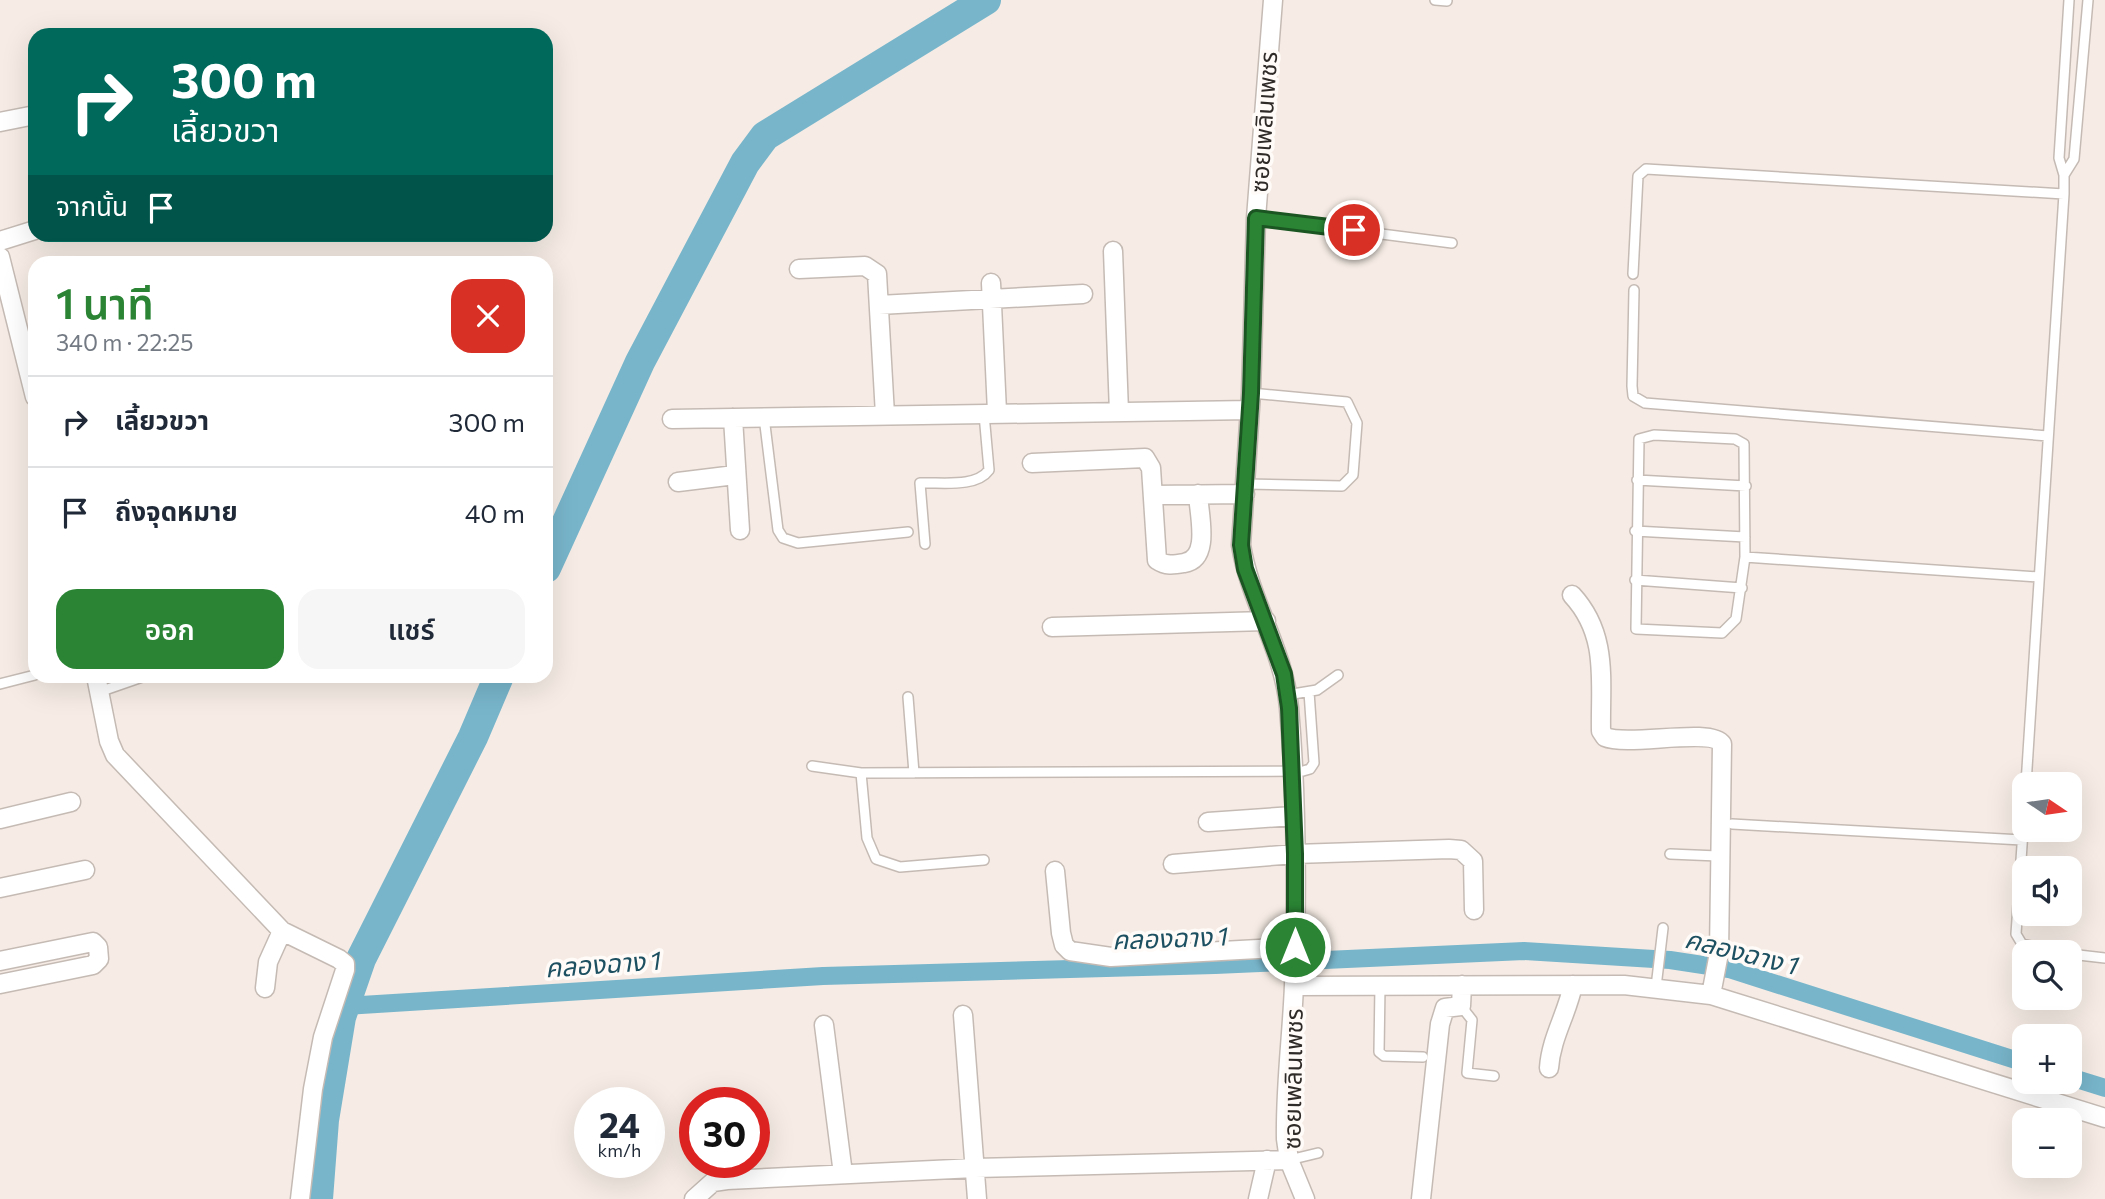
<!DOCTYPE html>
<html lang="th">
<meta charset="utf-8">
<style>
:root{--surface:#fff;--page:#f6f6f7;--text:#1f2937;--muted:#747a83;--line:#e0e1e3;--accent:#2a8434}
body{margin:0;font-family:Commissioner,"Noto Sans Thai",sans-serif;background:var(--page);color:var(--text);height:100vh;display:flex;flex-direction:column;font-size:26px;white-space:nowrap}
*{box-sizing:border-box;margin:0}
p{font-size:23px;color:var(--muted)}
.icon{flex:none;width:38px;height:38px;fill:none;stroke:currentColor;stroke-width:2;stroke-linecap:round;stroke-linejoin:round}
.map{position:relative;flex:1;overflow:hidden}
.panel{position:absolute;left:28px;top:256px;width:525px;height:427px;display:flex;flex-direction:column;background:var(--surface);border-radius:21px;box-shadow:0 7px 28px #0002}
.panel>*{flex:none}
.guide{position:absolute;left:28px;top:28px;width:525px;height:214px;border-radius:21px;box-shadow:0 7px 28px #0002;background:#00695c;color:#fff;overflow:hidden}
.needle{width:46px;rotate:103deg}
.fabs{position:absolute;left:2012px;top:772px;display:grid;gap:14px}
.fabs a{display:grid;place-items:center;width:70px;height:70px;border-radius:14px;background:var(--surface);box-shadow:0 7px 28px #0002;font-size:35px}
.speed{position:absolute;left:574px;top:1087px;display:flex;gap:14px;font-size:35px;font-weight:700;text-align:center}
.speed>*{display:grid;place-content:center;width:91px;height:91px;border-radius:50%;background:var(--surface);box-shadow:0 7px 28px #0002;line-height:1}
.speed small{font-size:18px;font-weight:400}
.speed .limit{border:10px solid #d22;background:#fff;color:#111}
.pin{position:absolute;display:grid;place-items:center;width:60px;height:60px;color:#fff;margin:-30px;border:4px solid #fff;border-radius:50%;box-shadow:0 2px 7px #0007}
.me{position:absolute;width:77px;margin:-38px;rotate:0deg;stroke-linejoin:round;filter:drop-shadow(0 0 5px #0008)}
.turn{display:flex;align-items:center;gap:24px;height:147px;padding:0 28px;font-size:32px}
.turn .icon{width:91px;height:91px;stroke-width:2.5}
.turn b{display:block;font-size:49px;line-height:60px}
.then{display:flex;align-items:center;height:66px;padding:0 28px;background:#0003;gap:14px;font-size:26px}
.round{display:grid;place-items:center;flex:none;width:74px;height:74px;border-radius:21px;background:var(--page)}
.summary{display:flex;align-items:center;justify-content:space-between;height:119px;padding:0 28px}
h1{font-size:42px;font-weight:600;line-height:52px;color:var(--accent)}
.action{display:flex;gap:14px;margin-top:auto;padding:14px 28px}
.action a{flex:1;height:80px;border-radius:21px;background:var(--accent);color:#fff;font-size:28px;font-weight:600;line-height:80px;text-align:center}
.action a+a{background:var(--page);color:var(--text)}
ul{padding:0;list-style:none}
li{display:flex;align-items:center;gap:21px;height:91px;padding:0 28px;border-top:2px solid var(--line)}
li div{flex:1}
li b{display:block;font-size:26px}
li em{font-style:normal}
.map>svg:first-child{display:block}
</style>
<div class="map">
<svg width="2105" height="1199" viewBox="0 0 2105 1199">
<rect width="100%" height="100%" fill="#f6ece5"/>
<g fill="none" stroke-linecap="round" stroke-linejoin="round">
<path stroke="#78b5cb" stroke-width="18" d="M345,1006L823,976L1215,965L1524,951L1670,960L1729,969L2025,1063
M2070,1077L2105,1088"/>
<path stroke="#78b5cb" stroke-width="30" d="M546,568L640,362L745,163L765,136L986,0
M318,1199L324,1120L341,1017L361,959L473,737L499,676"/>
<defs>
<path id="lane" d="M1435,0L1447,1
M2064,175L2074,159L2088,0
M1256,218L1452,243
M1633,274L1638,176L1646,169L2064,194
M1634,290L1632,386L1633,396L1645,403L2048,436
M764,417L778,530L783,538L798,543L908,532
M1637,480L1746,486
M1245,484L1342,486L1353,475L1357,423L1347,402L1251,393
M1635,531L1745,537
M925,544L920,483C941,482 976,488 989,470L984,414
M1745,557L1736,619L1722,633L1636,629L1639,439L1654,435L1735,439L1744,444L1745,557L2039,577
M1635,580L1742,588
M0,684L35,675
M99,692L145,676
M1287,695L1317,690L1338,675
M908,697L914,773
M812,766L861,773L1303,771L1310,769L1314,763L1309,692
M861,773L867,838L876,859L900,867L984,860
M2026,784L2064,194V175L2059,158L2069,0
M2025,801L2016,934L2022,944L2058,952
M1732,824L2022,840
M1670,854L1718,856
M2070,954L2105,958
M1380,986L1379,1052L1384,1056L1423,1057
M1656,987L1663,928
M1461,1006L1472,1020L1467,1073L1494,1076
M1289,1160L1318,1153"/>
<path id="street" d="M1273,0L1256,218L1251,393L1241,545C1250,602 1284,650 1289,708C1297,799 1297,893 1294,985C1292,1036 1285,1087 1286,1139L1289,1160L1305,1199
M0,122L35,115
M0,241L35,230
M1113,251L1119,412
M0,257L35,397
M799,269L865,266L877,274L885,415
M991,283L997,412
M879,305L1083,294
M733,418L740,530
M672,419L1250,410
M1032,463L1145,458L1151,468L1157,560C1166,566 1173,565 1184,563C1211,559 1199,515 1198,494
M678,482L735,475
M1153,495L1245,494
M1572,595C1609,635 1600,681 1601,731L1605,737C1628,747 1711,727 1722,744L1719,953L1711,995
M1052,627L1266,621
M96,676L109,741L115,755L282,931L268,962L265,988
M0,819L71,802
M1208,822L1293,816
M1173,864L1295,854L1449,849L1461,850L1473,861L1474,910
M1055,871L1061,933L1064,945L1070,951L1111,957L1295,947
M0,888L85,870
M282,931L339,959L345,964V970L323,1037L313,1089L300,1199
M0,961L93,942L98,947L99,959L93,965L0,984
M1294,986L1624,985L1711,995L2105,1118
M963,1015L977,1199
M824,1025L843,1174
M1549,1068C1551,1038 1567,1014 1573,985
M694,1199L713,1182L727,1180L975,1168L1289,1160
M1258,1199L1267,1160
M1421,1199L1440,1024L1445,1008L1461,1006L1462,985"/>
</defs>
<use href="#lane" stroke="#c5bbb4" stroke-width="12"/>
<use href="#street" stroke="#c5bbb4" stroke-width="21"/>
<use href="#lane" stroke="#fff" stroke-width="9"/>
<use href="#street" stroke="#fff" stroke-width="18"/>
</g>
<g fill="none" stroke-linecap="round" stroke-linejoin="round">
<defs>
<path id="route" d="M1295,947V854L1289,708L1284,674L1245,569L1241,545L1251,393L1256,218L1354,230"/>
</defs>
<use href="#route" stroke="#1b5622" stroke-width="18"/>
<use href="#route" stroke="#2a8434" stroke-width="12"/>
</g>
<g text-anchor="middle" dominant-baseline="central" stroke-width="7" stroke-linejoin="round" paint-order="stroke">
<g font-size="24" fill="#2f2b29" stroke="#fffbf8">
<text transform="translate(1263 122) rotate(-86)">ซอยเพลินเพชร</text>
<text transform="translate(1292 1079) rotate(-89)">ซอยเพลินเพชร</text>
</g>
<g font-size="26" font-style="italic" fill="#1d5061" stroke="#fffbf8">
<text transform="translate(1170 937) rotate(-2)">คลองฉาง 1</text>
<text transform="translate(1742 951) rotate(14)">คลองฉาง 1</text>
<text transform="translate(603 963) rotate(-4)">คลองฉาง 1</text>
</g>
</g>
</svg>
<div class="fabs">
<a><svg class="needle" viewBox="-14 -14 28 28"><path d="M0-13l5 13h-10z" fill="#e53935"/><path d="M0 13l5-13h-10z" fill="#747a83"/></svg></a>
<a><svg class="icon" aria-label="sound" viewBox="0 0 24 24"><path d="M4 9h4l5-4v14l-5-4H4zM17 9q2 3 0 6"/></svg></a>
<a><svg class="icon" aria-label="search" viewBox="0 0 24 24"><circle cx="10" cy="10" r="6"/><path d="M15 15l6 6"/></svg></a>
<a>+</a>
<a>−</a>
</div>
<div class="speed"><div>24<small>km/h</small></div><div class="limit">30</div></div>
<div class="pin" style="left:1354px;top:230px;background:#d93025"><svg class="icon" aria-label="arrive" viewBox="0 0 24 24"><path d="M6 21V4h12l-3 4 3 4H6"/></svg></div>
<svg class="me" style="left:1295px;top:947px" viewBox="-20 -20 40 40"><circle r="17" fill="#2a8434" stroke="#fff" stroke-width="3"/><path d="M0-11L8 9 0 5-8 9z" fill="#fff"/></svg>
<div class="guide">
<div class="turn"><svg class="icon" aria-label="right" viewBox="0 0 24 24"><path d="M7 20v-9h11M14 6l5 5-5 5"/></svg><div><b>300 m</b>เลี้ยวขวา</div></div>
<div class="then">จากนั้น<svg class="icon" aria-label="arrive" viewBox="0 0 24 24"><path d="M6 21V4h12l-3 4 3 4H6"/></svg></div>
</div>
<section class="panel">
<div class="summary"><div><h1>1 นาที</h1><p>340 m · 22:25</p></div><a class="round" style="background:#d93025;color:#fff"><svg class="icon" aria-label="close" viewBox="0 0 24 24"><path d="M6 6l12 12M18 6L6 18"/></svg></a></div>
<ul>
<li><svg class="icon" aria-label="right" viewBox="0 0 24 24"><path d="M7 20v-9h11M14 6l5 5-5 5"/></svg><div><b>เลี้ยวขวา</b></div><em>300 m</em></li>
<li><svg class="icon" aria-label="arrive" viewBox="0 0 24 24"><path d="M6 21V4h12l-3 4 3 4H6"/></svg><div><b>ถึงจุดหมาย</b></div><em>40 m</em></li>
</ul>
<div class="action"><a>ออก</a><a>แชร์</a></div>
</section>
</div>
